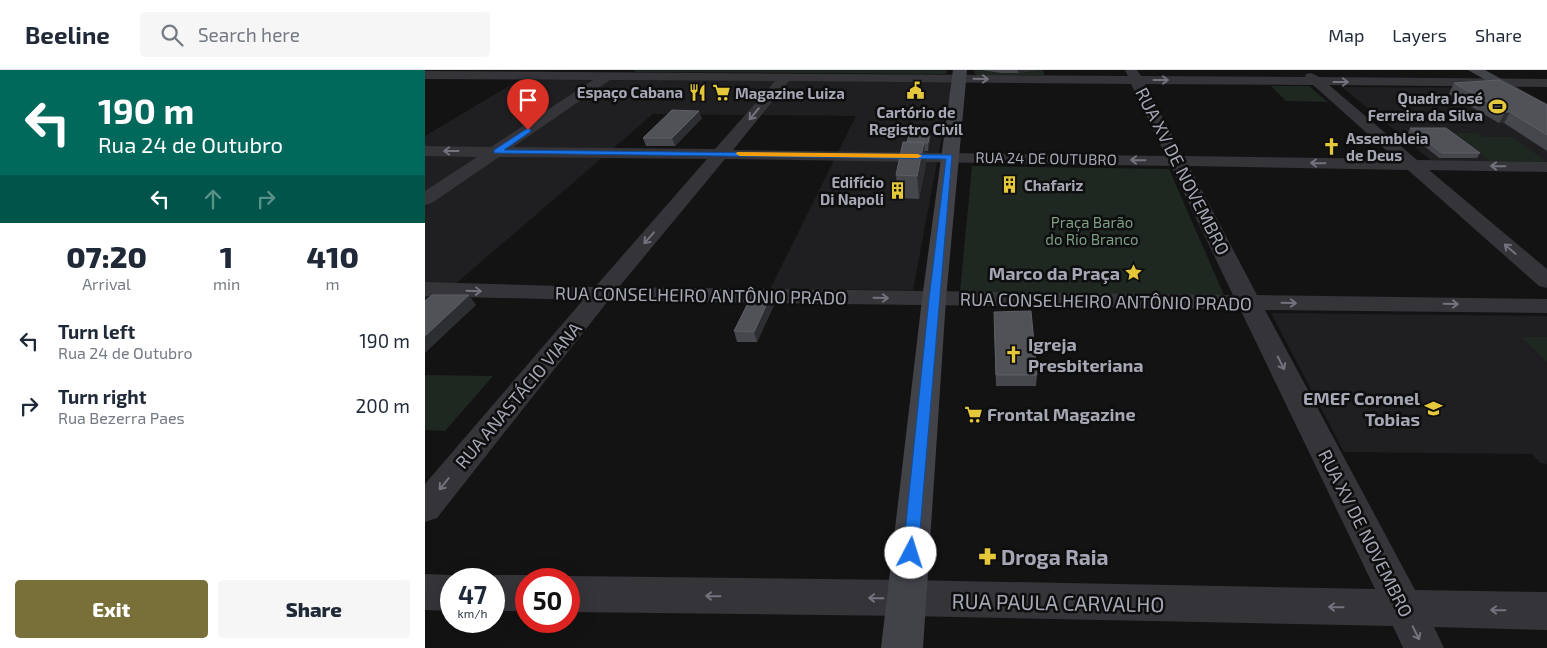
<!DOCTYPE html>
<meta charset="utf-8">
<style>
:root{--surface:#fff;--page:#f6f6f7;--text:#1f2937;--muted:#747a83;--line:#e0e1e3;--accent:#787038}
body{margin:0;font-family:"Exo 2",sans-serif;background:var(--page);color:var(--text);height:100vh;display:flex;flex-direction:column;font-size:19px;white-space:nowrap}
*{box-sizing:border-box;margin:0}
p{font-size:16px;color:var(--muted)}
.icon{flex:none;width:28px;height:28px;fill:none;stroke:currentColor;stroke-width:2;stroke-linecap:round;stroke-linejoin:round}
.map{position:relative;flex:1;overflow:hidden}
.drawer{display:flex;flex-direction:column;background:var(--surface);width:425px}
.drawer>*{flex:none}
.guide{background:#00695c;color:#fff;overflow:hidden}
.speed{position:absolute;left:15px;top:498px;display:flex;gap:10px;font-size:25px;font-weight:700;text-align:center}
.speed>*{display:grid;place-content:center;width:65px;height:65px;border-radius:50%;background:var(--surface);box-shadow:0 5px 20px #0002;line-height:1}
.speed small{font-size:12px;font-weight:400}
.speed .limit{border:8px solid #d22;background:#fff;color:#111}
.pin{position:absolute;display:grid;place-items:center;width:42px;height:42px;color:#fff;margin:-51px -21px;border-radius:50% 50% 50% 0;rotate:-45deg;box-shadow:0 0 5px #0007}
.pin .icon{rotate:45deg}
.me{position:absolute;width:55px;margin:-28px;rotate:5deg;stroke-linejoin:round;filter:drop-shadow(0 0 4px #0008)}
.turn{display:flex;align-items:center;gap:18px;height:105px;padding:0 15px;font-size:22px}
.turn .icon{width:65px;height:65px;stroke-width:2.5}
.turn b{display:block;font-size:35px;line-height:42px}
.lanes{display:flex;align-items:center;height:48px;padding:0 15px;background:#0003;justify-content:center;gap:25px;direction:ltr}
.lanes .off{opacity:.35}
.eta{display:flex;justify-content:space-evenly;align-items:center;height:85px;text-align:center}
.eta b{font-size:30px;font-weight:800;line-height:35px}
.cta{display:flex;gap:10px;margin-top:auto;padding:10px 15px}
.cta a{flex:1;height:58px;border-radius:5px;background:var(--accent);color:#fff;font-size:20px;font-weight:800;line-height:58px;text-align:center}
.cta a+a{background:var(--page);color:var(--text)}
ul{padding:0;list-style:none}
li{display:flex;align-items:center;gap:15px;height:65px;padding:0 15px}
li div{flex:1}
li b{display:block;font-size:19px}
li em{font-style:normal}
header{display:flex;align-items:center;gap:30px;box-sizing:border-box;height:70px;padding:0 25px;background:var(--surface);border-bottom:1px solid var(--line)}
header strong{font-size:24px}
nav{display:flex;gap:28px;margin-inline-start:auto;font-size:18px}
.search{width:350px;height:45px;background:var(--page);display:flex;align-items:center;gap:12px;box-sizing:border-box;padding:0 18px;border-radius:5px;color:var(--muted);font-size:19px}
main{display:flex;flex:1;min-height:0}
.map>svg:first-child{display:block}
</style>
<header>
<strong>Beeline</strong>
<div class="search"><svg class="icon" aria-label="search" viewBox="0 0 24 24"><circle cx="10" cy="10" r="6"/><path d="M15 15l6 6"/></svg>Search here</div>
<nav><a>Map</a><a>Layers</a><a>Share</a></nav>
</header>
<main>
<section class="drawer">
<div class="guide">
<div class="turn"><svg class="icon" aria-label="left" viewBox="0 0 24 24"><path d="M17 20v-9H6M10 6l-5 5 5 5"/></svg><div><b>190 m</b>Rua 24 de Outubro</div></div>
<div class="lanes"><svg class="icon" aria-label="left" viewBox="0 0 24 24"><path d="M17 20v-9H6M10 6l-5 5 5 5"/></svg><svg class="icon off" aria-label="ahead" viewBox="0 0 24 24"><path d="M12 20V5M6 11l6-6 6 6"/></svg><svg class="icon off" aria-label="right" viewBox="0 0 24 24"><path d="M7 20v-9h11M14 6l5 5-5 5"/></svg></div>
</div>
<div class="eta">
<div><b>07:20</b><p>Arrival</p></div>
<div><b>1</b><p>min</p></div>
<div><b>410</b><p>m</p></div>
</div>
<ul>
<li><svg class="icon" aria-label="left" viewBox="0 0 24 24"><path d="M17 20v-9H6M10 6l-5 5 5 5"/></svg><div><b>Turn left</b><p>Rua 24 de Outubro</p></div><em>190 m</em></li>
<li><svg class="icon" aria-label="right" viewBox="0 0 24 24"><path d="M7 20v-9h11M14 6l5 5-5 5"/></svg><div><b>Turn right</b><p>Rua Bezerra Paes</p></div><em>200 m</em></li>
</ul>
<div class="cta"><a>Exit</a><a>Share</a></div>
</section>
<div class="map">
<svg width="1122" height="578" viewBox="0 0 1122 578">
<rect width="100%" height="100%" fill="#131314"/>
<path fill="#1f1f21" d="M94,10L522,11L527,13L488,220L345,219L431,46L228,44L0,240V66Z
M917,17L1071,18L1122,47V94L1008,92Z
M846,243L1122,246V394L1115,393L1107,384L919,382Z"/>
<path fill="#1f2721" d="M208,0H522L521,4L211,2Z
M549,0H618L619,5H552L549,3Z
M846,16H884L903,32L861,31Z
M1028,63H1053L1058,67H1087L1122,92L1065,91Z
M547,96L744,99L799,225L535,222Z
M1097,267H1122V292Z
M0,305L68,306L20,361L0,360Z"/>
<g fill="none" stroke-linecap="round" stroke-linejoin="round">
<path fill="#343439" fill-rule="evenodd" d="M700,0H712L716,6L880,7L881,4L886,3L894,7L1122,9V17L904,15L992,90L1122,92V102L1004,100L1122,199V218L1114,216L983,100L764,96L832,225L1122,229V243L840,240L990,520L1122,522V560L1009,557L1019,578H978L968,556L482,546L144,542V509H138L144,506L482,510L950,519L815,239L183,231L12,448L0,452V414L158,230L0,226V212L170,217L282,89L74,87L7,133L0,135V121L52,87L0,86V76L66,77L168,10L0,9V1L703,6ZM185,10L350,11L290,79L88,77ZM364,11L706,14L741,86L308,80ZM720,14L888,15L971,89L758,86ZM300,89L746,96L808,225L194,217Z
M0,504L26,505L35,509H26V541L0,540Z
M69,505H101L110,509H101V541H69V509H60Z"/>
<path fill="#424349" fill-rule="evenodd" d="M528,0H542L521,229L498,578H456L497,229Z
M1043,0H1060L1122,34V45Z"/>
</g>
<path fill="#46474c" d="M557,0H611L593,3H576Z
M1029,13L1122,35V81L1079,53H1074L1024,24Z
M277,48L250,76H221L218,68Z
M985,58L1055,83L1052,88H1014L983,63Z
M505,62V70L503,81H500L501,94L494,129L473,128L471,105L482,72Z
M349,235L332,272H312L309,261Z
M569,252L612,305L611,316H571Z"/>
<path fill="#2d2e31" d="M593,0H611L593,3Z
M274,41L277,48L250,76L247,68Z
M1080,42H1085L1079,53H1074Z
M505,62V70L503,81V73Z
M499,72L501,94L494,129L492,106Z
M44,225L51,235L0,283V266Z
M346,225L349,235L332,272L329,262Z"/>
<path fill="#505257" stroke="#5e5f66" d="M1074,10L1122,35V65L1085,42H1080L1029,13Z
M247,40L274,41L247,68H218Z
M985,58H1021L1055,83H1017Z
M485,62H505L503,73L482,72Z
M478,72H499L492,106L471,105Z
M7,225H44L0,266V231Z
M327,225H346L329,262L309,261Z
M606,241L612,305H571L569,242Z"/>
<defs><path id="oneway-shaft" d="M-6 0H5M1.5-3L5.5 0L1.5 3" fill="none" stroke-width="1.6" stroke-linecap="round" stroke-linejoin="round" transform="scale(1.25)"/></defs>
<g stroke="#72737d">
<use href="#oneway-shaft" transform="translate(556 9) rotate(1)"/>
<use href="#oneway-shaft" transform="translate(736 10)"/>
<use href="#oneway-shaft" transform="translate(916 12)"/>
<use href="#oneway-shaft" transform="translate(329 44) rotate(130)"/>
<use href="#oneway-shaft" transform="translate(26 81) rotate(-180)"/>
<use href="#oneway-shaft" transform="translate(713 90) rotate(-179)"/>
<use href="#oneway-shaft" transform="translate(893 93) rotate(-179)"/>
<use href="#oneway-shaft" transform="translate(1073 96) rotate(-179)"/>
<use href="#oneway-shaft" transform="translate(224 168) rotate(131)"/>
<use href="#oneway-shaft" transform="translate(1085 179) rotate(-139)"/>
<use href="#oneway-shaft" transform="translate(49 221) rotate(2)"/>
<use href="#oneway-shaft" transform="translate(456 228) rotate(1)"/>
<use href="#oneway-shaft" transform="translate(864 233) rotate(1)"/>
<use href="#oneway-shaft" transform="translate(1026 234) rotate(1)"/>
<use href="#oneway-shaft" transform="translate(856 293) rotate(63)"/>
<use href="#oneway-shaft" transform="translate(19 414) rotate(129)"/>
<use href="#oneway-shaft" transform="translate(288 526) rotate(-179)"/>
<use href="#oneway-shaft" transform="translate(451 528) rotate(-179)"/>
<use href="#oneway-shaft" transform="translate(911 537) rotate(-179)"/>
<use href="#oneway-shaft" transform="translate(1073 540) rotate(-179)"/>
<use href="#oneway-shaft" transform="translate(991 563) rotate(63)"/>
</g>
<path fill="#1a73e8" stroke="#114b97" d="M103,58L106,60L105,62L79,80L527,85L493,483L491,488L486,490L480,488L478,483L504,229L521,89L69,83V80Z"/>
<path fill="#f59e0b" d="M312,82L493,84L497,86L493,88L315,86L311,84Z"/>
<defs>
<symbol id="civic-bare" viewBox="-9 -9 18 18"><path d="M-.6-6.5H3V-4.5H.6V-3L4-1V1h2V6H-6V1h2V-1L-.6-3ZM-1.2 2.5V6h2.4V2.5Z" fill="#e5c73a" stroke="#0e0e0f" stroke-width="2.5" paint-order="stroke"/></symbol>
<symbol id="restaurant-bare" viewBox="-9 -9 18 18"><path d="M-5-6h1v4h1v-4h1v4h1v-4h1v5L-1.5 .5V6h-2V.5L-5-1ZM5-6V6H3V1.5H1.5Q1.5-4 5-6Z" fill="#e5c73a" stroke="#0e0e0f" stroke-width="2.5" paint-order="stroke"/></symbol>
<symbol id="supermarket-bare" viewBox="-9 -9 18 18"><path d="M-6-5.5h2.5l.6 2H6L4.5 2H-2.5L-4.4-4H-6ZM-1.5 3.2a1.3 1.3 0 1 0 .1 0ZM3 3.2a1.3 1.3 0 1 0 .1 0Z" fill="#e5c73a" stroke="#0e0e0f" stroke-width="2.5" paint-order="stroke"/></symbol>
<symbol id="stadium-bare" viewBox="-9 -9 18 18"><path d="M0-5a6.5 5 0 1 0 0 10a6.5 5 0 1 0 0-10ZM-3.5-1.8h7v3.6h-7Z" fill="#e5c73a" stroke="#0e0e0f" stroke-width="2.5" paint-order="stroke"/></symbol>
<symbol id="church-bare" viewBox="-9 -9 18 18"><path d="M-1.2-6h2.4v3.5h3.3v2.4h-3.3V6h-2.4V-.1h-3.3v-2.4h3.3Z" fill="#e5c73a" stroke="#0e0e0f" stroke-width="2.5" paint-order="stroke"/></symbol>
<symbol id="building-bare" viewBox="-9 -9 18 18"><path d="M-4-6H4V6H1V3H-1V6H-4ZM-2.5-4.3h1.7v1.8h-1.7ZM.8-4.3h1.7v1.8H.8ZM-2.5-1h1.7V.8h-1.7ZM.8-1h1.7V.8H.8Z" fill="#e5c73a" stroke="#0e0e0f" stroke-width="2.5" paint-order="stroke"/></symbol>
<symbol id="sight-bare" viewBox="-9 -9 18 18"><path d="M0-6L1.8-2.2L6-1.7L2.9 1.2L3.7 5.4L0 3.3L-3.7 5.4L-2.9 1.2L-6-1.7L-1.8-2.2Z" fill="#e5c73a" stroke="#0e0e0f" stroke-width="2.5" paint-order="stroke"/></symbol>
<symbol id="school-bare" viewBox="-9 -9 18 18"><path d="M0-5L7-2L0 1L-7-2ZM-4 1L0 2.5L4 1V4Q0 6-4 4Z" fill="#e5c73a" stroke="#0e0e0f" stroke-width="2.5" paint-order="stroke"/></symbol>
<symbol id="pharmacy-bare" viewBox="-9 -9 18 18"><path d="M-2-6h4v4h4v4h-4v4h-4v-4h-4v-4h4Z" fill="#e5c73a" stroke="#0e0e0f" stroke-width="2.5" paint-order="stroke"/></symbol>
</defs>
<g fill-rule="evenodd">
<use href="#civic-bare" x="478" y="8" width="25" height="25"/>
<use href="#restaurant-bare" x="260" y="10" width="25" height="25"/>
<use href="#supermarket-bare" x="284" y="10" width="25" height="25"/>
<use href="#stadium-bare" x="1060" y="24" width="25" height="25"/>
<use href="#church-bare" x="894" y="64" width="25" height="25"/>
<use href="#building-bare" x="572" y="102" width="25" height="25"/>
<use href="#building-bare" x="460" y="108" width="25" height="25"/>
<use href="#sight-bare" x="696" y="190" width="25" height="25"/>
<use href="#church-bare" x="576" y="272" width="25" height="25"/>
<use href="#school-bare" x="996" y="326" width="25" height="25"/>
<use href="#supermarket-bare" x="536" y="332" width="25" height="25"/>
<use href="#pharmacy-bare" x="550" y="474" width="25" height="25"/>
</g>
<g text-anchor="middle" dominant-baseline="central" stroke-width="5" stroke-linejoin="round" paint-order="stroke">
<g font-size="15" font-weight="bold" fill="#a5a7b4" stroke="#0e0e0f" text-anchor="end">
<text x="258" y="22">Espaço Cabana</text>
<text x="310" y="23" text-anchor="start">Magazine Luiza</text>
<text x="1058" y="28">Quadra José<tspan x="1058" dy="17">Ferreira da Silva</tspan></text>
<text x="491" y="42" text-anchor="middle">Cartório de<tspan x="491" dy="17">Registro Civil</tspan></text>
<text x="921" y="68" text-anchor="start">Assembleia<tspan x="921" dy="17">de Deus</tspan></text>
<text x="459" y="112">Edifício<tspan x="459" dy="17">Di Napoli</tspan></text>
<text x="599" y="115" text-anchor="start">Chafariz</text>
</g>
<g font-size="15" fill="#a5a7b4" stroke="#0e0e0f">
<text transform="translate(621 88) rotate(1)">RUA 24 DE OUTUBRO</text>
</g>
<g font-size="15" fill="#7d9e84" stroke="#0e0e0f">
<text x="667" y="152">Praça Barão<tspan x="667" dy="17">do Rio Branco</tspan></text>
</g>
<g font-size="18" fill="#a5a7b4" stroke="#0e0e0f">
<text transform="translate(758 101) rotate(63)">RUA XV DE NOVEMBRO</text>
<text transform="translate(276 225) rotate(1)">RUA CONSELHEIRO ANTÔNIO PRADO</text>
<text transform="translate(681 231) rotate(1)">RUA CONSELHEIRO ANTÔNIO PRADO</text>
<text transform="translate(93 325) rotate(-50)">RUA ANASTÁCIO VIANA</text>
<text transform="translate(941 463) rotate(63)">RUA XV DE NOVEMBRO</text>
</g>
<g font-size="18" font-weight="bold" fill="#a5a7b4" stroke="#0e0e0f" text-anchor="end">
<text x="695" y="203">Marco da Praça</text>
<text x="603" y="274" text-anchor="start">Igreja<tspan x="603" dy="21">Presbiteriana</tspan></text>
<text x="995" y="328">EMEF Coronel<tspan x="995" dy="21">Tobias</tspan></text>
<text x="562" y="344" text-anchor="start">Frontal Magazine</text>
</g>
<g font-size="21" font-weight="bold" fill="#a5a7b4" stroke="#0e0e0f" text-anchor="start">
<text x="576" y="486">Droga Raia</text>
</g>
<g font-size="21" fill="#a5a7b4" stroke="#0e0e0f">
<text transform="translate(633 532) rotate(1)">RUA PAULA CARVALHO</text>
</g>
</g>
</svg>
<div class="speed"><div>47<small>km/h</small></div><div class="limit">50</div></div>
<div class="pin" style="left:103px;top:60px;background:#d93025"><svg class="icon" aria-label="arrive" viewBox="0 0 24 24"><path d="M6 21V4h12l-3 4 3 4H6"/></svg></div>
<svg class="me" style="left:486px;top:483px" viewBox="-20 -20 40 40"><circle r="19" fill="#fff"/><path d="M0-13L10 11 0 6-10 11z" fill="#1a73e8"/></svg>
</div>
</main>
